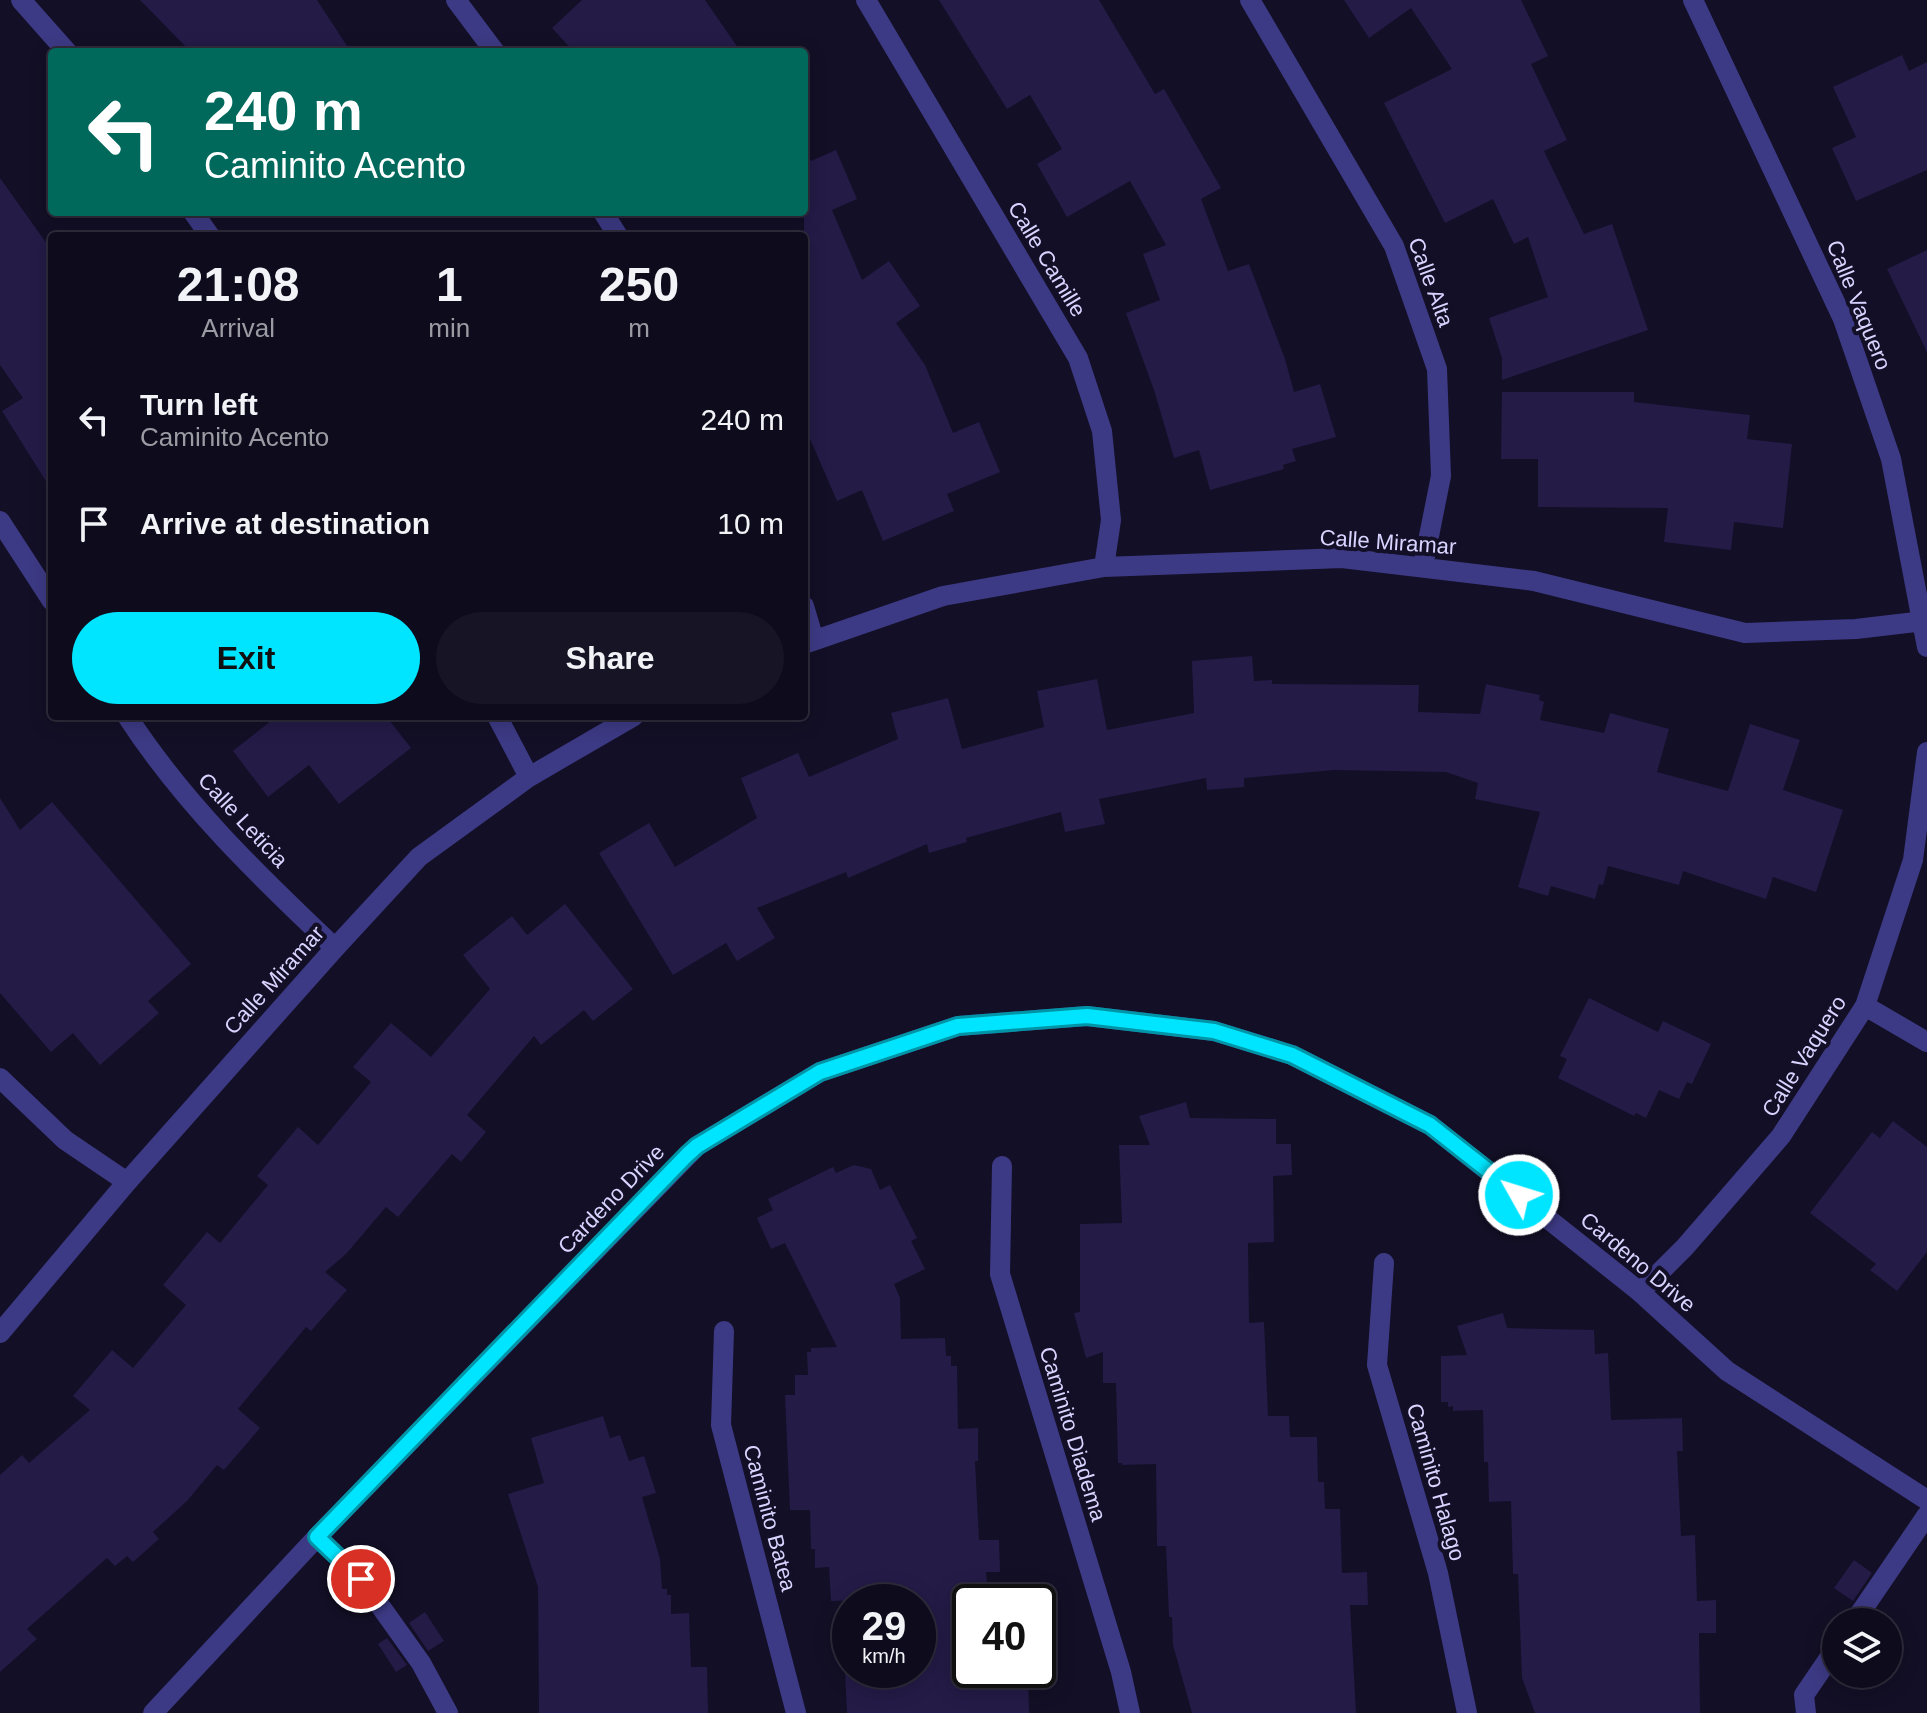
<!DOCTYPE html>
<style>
:root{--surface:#0e0b1c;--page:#171425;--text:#f1f3f6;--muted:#9b9ba3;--line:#2e2b3b;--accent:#00e5ff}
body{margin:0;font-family:Arial,sans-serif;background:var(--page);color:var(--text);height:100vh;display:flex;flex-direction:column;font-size:30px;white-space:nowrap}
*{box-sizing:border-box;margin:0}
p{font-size:26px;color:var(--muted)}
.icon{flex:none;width:44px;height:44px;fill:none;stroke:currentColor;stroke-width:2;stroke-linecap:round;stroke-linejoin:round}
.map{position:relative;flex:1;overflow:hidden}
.side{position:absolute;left:48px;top:232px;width:760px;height:488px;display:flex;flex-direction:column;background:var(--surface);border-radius:8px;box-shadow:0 4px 20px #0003,0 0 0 2px var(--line)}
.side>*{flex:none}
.banner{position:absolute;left:48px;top:48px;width:760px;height:168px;border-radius:8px;box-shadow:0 4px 20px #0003,0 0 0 2px var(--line);background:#00695c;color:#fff;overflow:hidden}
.tools{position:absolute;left:1822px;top:1608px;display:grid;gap:16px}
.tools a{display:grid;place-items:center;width:80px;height:80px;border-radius:50%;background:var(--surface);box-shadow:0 4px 20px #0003,0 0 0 2px var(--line);font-size:40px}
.speed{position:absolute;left:832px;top:1584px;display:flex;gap:16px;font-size:40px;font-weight:700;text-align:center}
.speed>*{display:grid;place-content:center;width:104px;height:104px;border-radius:50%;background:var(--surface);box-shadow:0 4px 20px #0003,0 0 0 2px var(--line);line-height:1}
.speed small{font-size:20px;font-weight:400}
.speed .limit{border:4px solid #111;border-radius:12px;background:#fff;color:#111}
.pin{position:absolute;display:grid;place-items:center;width:68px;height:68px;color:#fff;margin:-34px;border:4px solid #fff;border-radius:50%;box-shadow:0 2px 8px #0007}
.me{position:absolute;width:88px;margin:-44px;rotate:309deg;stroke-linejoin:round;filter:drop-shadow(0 0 6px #0008)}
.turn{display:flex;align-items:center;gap:28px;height:168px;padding:0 24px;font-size:36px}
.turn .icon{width:104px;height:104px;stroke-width:2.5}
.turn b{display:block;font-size:56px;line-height:68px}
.eta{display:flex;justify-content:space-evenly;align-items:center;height:136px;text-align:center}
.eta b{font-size:48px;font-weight:800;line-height:56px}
.primary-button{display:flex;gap:16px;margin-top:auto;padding:16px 24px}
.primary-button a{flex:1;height:92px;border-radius:48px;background:var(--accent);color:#111;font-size:32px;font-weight:800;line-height:92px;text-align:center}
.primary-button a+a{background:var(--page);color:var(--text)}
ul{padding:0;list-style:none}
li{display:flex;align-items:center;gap:24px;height:104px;padding:0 24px}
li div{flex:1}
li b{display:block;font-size:30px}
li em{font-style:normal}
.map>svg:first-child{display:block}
</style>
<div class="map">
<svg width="1927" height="1713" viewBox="0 0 1927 1713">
<rect width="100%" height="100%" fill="#130f26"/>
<path fill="#241b47" d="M140,0H317L351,52H191Z
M582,0H705L741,52H574L552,28Z
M939,0H1099L1155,94L1164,89L1221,188L1201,199L1228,271L1249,264L1285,359L1294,392L1320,384L1336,437L1292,449L1296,461L1283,465L1284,469L1210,490L1199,450L1174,458L1154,390L1126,313L1160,300L1143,254L1166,245L1130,181L1067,217L1037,164L1062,149L1030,95L1007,109Z
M1344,0H1521L1548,56L1531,64L1567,140L1544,151L1584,234L1612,224L1648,330L1502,380V358L1489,318L1548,297L1528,237L1514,244L1493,199L1445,223L1384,103L1452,69L1411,8L1369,38Z
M1902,55L1909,71L1927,62V170L1856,201L1832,148L1856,137L1833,87Z
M804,146L811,161L836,150L857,199L832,210L862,280L889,261L920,306L896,323L925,365L953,433L979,422L1000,472L947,494L954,511L883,541L862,490L837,501L804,425Z
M0,178L52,251V491L2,411L23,398L0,365Z
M1927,250V352L1887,269Z
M1502,392H1634V402L1750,415L1747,439L1792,444L1783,528L1734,522L1731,550L1664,542L1668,508L1538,507V459H1501Z
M1252,656L1254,681L1272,680V684L1419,685L1418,712L1480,714L1486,684L1540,695L1539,700L1544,702L1540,720L1604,733L1610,713L1669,729L1657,772L1728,791L1750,724L1800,740L1783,790L1843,810L1816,892L1773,877L1766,899L1683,871L1679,885L1608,866L1603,885L1599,884L1595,899L1551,886L1548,896L1518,887L1540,812L1475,799L1478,783L1446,772L1334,770L1244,778V787L1207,790L1206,778L1099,799L1105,824L1065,832L1061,812L966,838L967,842L929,853L927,844L848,878L846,872L757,908L775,938L737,961L726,943L673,975L599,853L649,823L675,867L757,818L741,778L798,753L809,777L898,739L891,713L948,698L962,749L1044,727L1037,691L1097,679L1107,730L1194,713L1192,661Z
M277,716H386L411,748L339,804L309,765L268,797L233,751Z
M0,798L20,830L52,802L191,964L148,1001L159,1013L100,1065L73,1033L51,1052L0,993Z
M565,904L633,989L593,1021L584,1010L541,1045L534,1036L467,1115L486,1132L461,1162L452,1154L398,1217L386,1207L346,1254L325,1272L347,1290L311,1331L306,1327L238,1409L260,1428L224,1470L217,1465L187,1501L153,1532L159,1539L133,1562L127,1556L115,1566L107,1558L27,1629L37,1639L0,1672V1475L22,1455L29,1463L90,1410L73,1396L112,1350L133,1368L186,1305L163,1285L207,1232L220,1243L268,1185L257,1176L298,1127L318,1145L371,1082L353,1067L391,1023L431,1057L490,989L463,955L512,916L527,935Z
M1589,998L1658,1032L1663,1021L1711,1044L1692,1084L1687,1082L1679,1099L1659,1090L1646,1118L1636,1113L1634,1116L1558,1078L1567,1059L1560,1056Z
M1186,1102L1190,1118L1276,1119V1144H1291L1292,1175L1273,1176L1274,1242L1248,1243L1249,1323L1264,1322L1268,1416H1289L1290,1437H1317L1318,1482H1324L1325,1509H1340L1342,1573L1367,1572L1368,1605H1350L1356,1713H1192L1173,1645L1172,1617H1169L1166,1546H1157L1156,1464L1122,1465V1463H1118L1116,1383H1103V1352L1086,1358L1074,1313L1080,1312V1224L1122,1223L1119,1145H1150L1139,1116Z
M1893,1121L1927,1147V1252L1897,1291L1870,1270L1876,1264L1810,1213L1872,1132L1880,1138Z
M854,1165L871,1169L880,1190L890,1185L917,1238L911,1241L925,1269L894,1284L900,1298L901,1339L945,1338L946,1356H951V1366H957L958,1429L978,1428V1461H975L979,1540H999L1000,1572H986L988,1597L970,1598V1670H1028L1029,1713H847L845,1670H918V1599L831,1601L829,1567L815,1568V1549H811L810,1510H790L785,1395H795V1375H808L807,1352H811V1348L837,1347L785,1243L771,1249L757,1218L773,1210L768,1199L833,1167L836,1173Z
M1503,1313L1507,1328L1594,1330L1595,1354L1608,1353L1611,1420L1682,1418L1683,1451H1677L1681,1536L1695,1535L1697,1601L1716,1600V1633H1699L1700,1713H1535L1522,1678L1518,1574H1513L1511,1501L1489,1502L1488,1462H1484L1483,1410L1453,1411V1406L1448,1407V1402H1441V1356L1467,1355L1457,1326Z
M603,1416L610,1438L620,1435L629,1461L644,1456L656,1493L642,1497L660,1559L662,1589H667V1595H671V1614L689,1613L691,1667H707L708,1713H539L538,1587L508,1494L544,1483L531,1438Z
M1854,1560L1872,1573L1853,1601L1834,1588Z
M425,1612L444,1641L428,1651L409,1623Z
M387,1638L407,1665L396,1672L378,1644Z"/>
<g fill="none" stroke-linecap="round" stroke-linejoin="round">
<path stroke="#3d3a85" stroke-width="20" d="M21,0L67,52
M456,0L495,52
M866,0L1078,358L1102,431L1111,520L1104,567
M1250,0L1394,246L1437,369L1441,476L1423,566
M1693,0L1843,319L1891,459L1927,647
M193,212L210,236
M603,212L618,236
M0,521L52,601
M804,606L814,640
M804,644L943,596L1104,567L1342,558L1534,581L1745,633L1856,629L1924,621
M127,716C184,804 259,876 335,948
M497,716L529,777
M1865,1006L1927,1042
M0,1078L65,1140L127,1182
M1002,1166L1000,1274L1121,1672L1130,1713
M1384,1263L1377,1365L1438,1573L1467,1713
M1640,1292L1685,1247L1781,1136L1865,1006L1913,860L1927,752
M724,1331L721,1425L796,1713
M0,1333L127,1182L335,948L419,857L529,777L634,716
M317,1537L361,1579L421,1663L448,1713
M1854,1622L1927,1515
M1806,1713L1804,1695L1836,1648"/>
<path stroke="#3d3a85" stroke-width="20" d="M153,1713L317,1537L697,1146L820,1072L958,1026L1087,1016L1214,1031L1292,1055L1430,1125L1640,1292L1727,1371L1927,1500"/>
</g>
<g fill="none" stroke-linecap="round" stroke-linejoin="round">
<defs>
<path id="route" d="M361,1579L317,1537L687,1155L697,1146L820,1072L958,1026L1087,1016L1214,1031L1292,1055L1430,1125L1519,1195"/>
</defs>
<use href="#route" stroke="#0095a6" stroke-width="20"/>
<use href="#route" stroke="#00e5ff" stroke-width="14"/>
</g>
<g text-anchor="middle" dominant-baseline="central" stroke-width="8" stroke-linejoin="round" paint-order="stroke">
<g font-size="22" fill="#d9d4ff" stroke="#130f26">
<text transform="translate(1047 259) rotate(59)">Calle Camille</text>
<text transform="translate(1431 282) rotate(70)">Calle Alta</text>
<text transform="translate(1859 305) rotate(68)">Calle Vaquero</text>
<text transform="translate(1388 542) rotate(4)">Calle Miramar</text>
<text transform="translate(243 820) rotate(47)">Calle Leticia</text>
<text transform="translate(274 980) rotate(-48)">Calle Miramar</text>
<text transform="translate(1804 1056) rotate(-58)">Calle Vaquero</text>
<text transform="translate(611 1199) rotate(-46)">Cardeno Drive</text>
<text transform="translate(1638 1262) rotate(40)">Cardeno Drive</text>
<text transform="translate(1073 1434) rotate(73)">Caminito Diadema</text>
<text transform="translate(1436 1482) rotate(74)">Caminito Halago</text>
<text transform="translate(770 1518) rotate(75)">Caminito Batea</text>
</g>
</g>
</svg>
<div class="tools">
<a><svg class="icon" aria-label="layers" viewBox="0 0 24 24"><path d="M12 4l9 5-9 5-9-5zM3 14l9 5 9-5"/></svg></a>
</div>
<div class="speed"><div>29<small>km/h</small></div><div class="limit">40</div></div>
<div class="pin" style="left:361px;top:1579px;background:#d93025"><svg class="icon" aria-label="arrive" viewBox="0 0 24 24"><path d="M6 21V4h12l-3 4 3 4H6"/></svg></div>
<svg class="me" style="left:1519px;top:1195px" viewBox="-20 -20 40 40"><circle r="17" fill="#00e5ff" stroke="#fff" stroke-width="3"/><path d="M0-11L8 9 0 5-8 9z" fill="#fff"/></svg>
<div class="banner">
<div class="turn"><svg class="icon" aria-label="left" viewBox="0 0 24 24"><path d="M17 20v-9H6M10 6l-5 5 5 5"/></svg><div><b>240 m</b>Caminito Acento</div></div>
</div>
<section class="side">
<div class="eta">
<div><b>21:08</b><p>Arrival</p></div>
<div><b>1</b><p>min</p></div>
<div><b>250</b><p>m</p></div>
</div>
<ul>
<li><svg class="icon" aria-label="left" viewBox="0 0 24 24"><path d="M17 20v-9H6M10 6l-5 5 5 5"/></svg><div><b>Turn left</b><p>Caminito Acento</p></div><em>240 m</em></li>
<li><svg class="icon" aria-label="arrive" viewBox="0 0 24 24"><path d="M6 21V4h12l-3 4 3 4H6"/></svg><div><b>Arrive at destination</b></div><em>10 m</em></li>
</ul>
<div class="primary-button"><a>Exit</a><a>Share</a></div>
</section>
</div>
